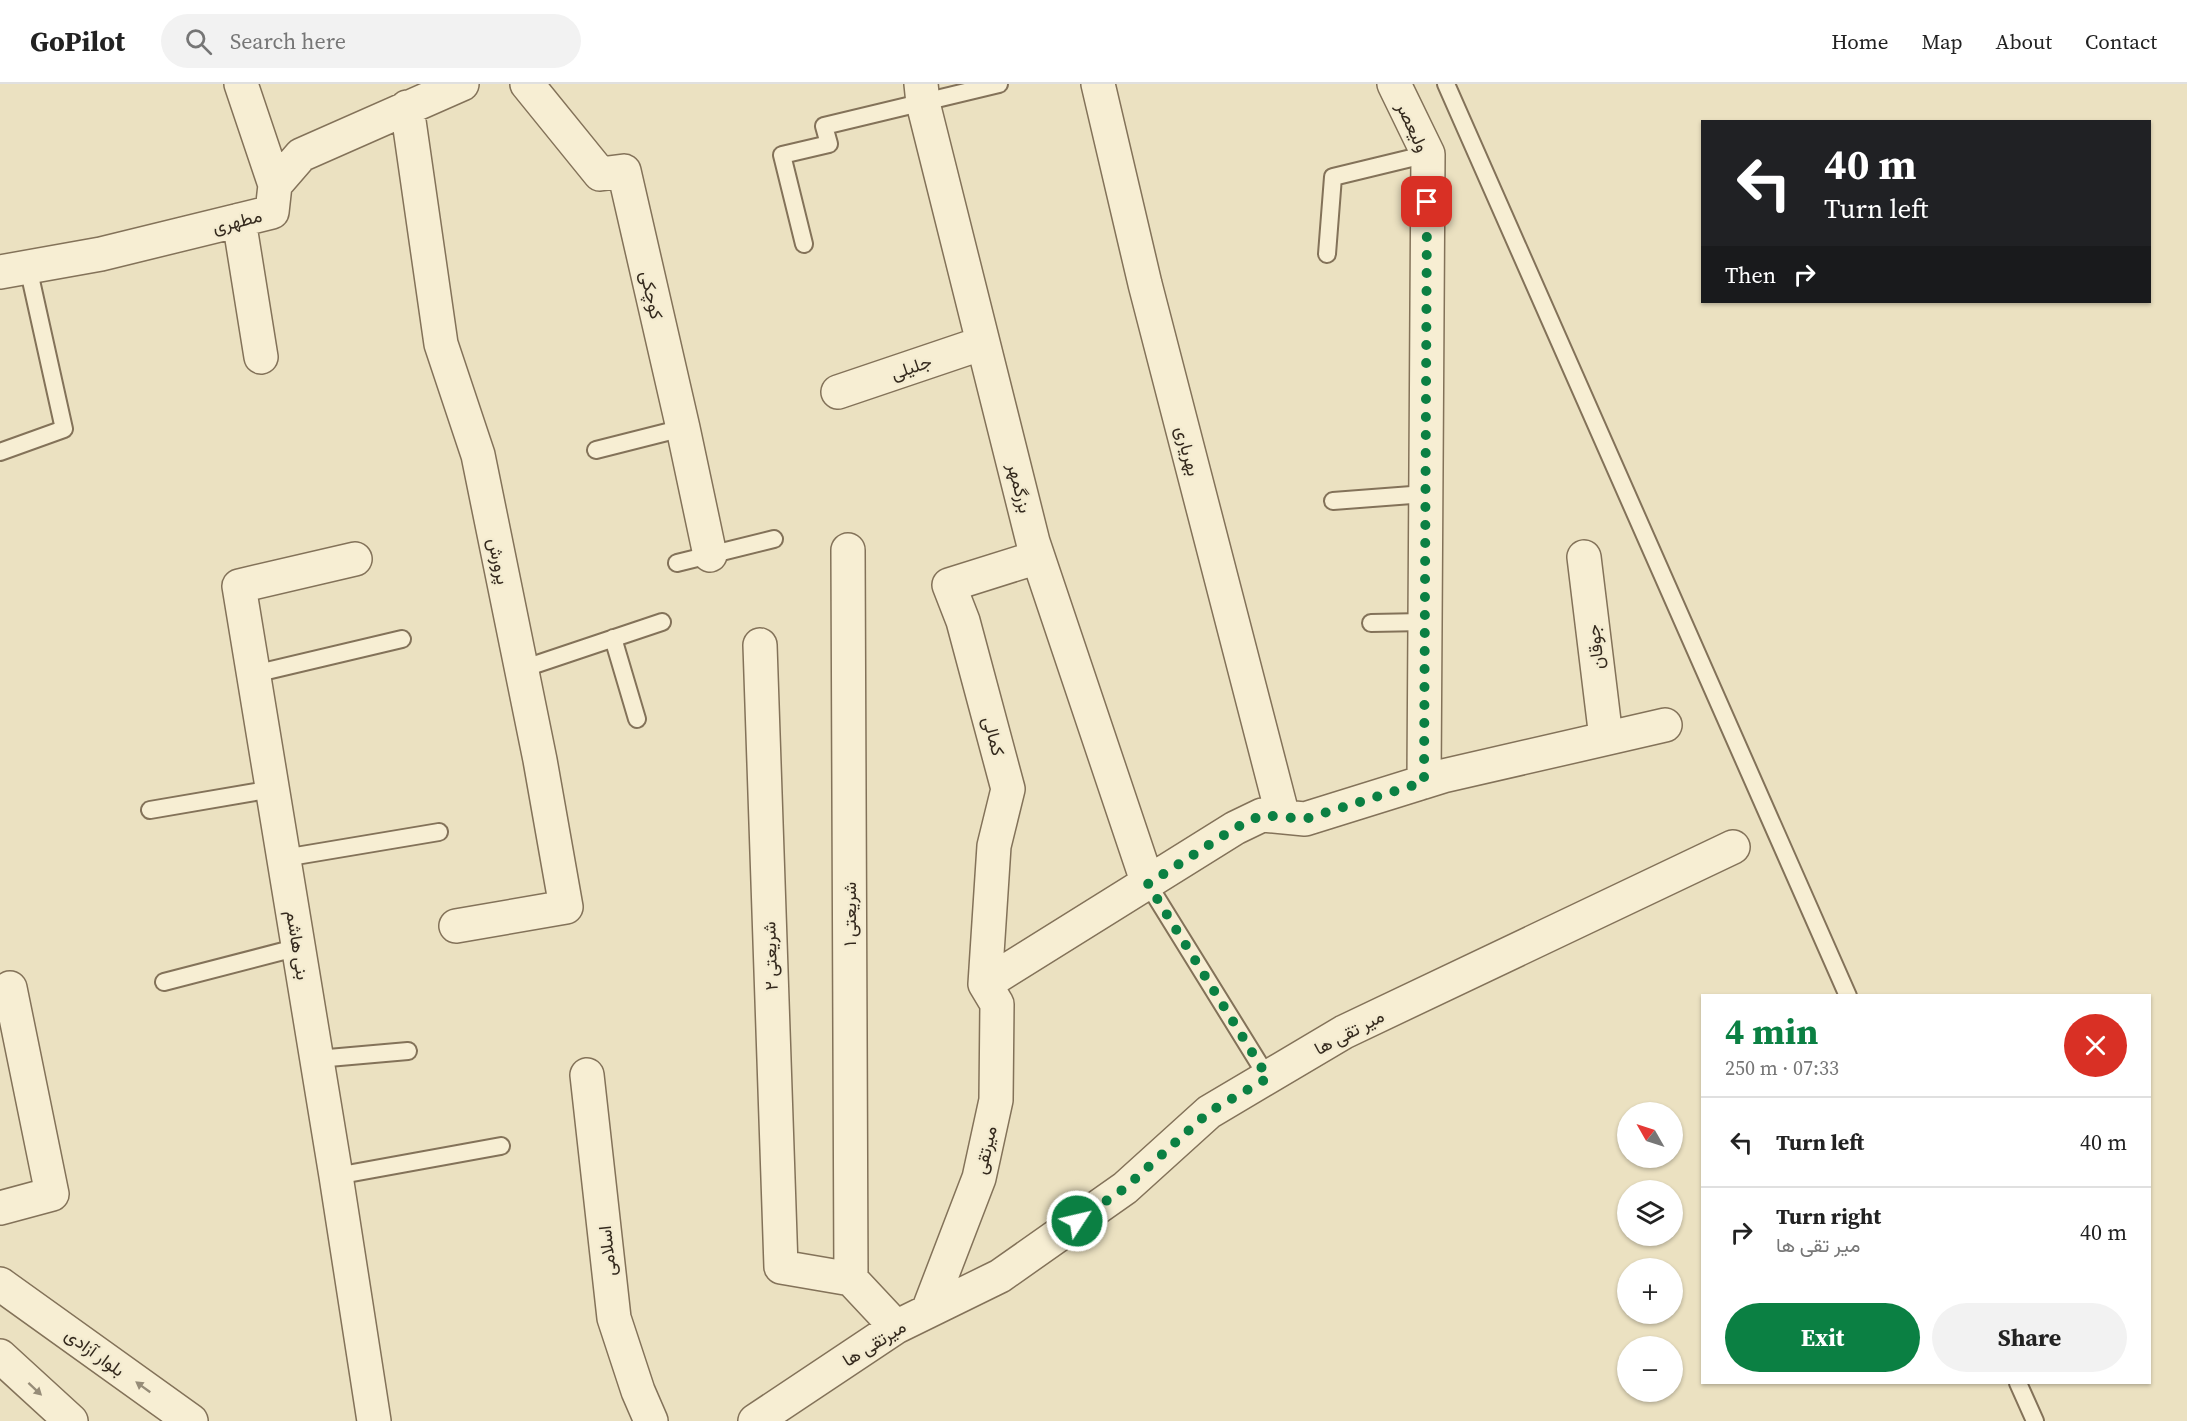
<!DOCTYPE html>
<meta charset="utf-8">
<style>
:root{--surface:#fff;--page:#f2f2f2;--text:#222;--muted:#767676;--line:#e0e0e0;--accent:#0b8043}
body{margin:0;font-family:"Source Serif 4",Vazirmatn,serif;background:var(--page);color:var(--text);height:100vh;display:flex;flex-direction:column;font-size:22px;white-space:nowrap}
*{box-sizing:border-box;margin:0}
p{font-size:20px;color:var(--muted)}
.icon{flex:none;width:33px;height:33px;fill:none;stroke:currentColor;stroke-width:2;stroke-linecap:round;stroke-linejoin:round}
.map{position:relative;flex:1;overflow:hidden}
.panel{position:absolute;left:1701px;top:910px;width:450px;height:390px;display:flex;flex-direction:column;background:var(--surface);border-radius:0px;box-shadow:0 2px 4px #0004}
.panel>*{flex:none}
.top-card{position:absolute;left:1701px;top:36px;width:450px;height:183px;border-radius:0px;box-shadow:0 2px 4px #0004;background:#202124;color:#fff;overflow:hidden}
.needle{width:39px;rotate:309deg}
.buttons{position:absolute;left:1617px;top:1018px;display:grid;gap:12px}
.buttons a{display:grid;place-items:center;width:66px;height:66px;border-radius:50%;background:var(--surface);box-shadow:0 2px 4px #0004;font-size:30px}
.pin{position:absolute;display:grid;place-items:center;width:51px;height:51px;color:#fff;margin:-26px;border-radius:12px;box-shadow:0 3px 9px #0006}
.me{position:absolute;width:66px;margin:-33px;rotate:55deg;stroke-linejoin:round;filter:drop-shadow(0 0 4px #0008)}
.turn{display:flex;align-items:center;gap:21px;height:126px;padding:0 24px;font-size:27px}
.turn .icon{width:78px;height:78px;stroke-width:2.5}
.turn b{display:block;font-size:42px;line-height:51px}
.then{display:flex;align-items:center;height:57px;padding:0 24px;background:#0003;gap:12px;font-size:22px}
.round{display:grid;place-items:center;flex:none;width:63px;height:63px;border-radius:32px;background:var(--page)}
.overview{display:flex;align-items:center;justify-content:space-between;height:102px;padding:0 24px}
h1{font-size:36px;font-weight:700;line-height:45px;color:var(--accent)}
.button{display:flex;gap:12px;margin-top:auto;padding:12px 24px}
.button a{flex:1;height:69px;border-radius:36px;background:var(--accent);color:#fff;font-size:24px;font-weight:700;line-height:69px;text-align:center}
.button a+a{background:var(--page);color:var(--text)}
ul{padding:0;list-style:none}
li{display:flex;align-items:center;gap:18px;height:90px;padding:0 24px;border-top:2px solid var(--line)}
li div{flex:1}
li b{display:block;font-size:22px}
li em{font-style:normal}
header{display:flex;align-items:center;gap:36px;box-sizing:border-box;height:84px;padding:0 30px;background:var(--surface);border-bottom:2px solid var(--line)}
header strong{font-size:28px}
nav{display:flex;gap:33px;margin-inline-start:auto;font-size:21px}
.search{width:420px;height:54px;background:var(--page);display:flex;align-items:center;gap:15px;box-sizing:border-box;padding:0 21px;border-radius:33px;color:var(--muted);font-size:22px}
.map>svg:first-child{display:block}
</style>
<header>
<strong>GoPilot</strong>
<div class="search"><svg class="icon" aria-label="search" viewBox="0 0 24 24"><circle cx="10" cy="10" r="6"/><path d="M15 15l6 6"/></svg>Search here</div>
<nav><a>Home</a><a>Map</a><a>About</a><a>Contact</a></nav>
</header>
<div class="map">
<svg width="2187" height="1337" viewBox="0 0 2187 1337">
<rect width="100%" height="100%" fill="#ebe1c1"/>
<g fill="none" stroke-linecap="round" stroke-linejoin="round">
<defs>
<path id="service" d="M1446,0L1848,912
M804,160L782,71L829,60L824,42L999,0
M1327,170L1333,93L1428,70
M596,366L683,344
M0,368L64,345L28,183
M1333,417L1425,410
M677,479L774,455
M1371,539L1424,538
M613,554L637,635
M522,585L662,538
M254,590L402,555
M150,726L273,705
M284,774L439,748
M1148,800L1268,994
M164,898L299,863
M317,975L408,967
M336,1092L501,1062
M2018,1299L2035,1337"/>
<path id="minor" d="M241,0L275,101
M527,0L600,90L624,87L683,344L710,471
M921,0L923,19L1033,458L1148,800
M1098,0L1145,200L1283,733
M1394,0L1428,70L1424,698
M407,23L441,260L478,371L540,676L566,823L456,842
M239,136L261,273
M0,188L101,170L272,128L275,101L301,71L462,0
M838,308L983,259
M848,466L851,1195
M1584,473L1606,654
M355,475L239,502L336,1092L374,1337
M760,561L781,1183L851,1195L896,1243
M985,900L1235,744L1262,731L1305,735L1443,692L1665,641
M985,900L994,762L1008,705L963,537L949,501L1038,473
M587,991L614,1234L638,1307L651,1337
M0,1124L52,1110L10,904
M928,1227L979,1094L996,1016L997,920L985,900
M755,1337L896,1243L1000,1192L1125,1104L1209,1028L1344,948L1733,763"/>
<path id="tertiary" d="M0,1200L191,1337
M0,1272L71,1337"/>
</defs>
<use href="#service" stroke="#837259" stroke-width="20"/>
<use href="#minor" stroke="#837259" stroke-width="36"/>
<use href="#tertiary" stroke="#837259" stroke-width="36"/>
<use href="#service" stroke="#f7eed3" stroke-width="16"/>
<use href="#minor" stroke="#f7eed3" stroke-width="33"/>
<use href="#tertiary" stroke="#f7eed3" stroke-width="33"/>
</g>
<defs><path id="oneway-solid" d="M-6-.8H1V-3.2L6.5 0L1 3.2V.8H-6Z" transform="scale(1.5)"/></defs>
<g fill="#968c78">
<use href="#oneway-solid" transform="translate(143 1303) rotate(-144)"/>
<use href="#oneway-solid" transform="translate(35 1305) rotate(43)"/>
</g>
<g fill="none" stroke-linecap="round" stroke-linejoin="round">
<path stroke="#0b8043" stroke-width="10" stroke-dasharray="0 18" d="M1077,1137L1125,1104L1209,1028L1268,994L1148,800L1235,744L1262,731L1305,735L1424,698L1427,118"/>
</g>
<g text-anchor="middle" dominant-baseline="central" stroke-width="4.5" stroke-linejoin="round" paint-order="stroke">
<g font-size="18" fill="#34291d" stroke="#f3ebd0">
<text transform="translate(1413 43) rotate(65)">ولیعصر</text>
<text transform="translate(237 137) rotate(-14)">مطهری</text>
<text transform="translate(652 211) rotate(77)">کوچکی</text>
<text transform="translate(911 283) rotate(-19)">جلیلی</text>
<text transform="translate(1188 367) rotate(75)">بهریاری</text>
<text transform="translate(1020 404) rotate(76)">بزرگمهر</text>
<text transform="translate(499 477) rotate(78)">پرورش</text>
<text transform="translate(1595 563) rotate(-97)">جوقان</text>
<text transform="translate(994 652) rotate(75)">کمالی</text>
<text transform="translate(849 830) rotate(-90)">شریعتی ۱</text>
<text transform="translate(298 861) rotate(81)">بنی هاشم</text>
<text transform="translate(770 872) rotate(-92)">شریعتی ۲</text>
<text transform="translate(1349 948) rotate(-28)">میر تقی ها</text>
<text transform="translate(985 1066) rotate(-77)">میرتقی</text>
<text transform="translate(607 1167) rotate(-96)">اسلامی</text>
<text transform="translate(874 1259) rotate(-32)">میرتقی ها</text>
<text transform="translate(95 1268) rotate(36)">بلوار آزادی</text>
</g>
</g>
</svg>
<div class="buttons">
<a><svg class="needle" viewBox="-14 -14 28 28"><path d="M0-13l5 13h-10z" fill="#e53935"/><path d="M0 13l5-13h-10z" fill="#767676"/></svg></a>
<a><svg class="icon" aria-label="layers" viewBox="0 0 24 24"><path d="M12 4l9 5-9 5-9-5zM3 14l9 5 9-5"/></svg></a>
<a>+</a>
<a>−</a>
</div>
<div class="pin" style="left:1427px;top:118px;background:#d93025"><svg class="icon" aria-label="arrive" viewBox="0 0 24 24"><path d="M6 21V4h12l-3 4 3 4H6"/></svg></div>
<svg class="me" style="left:1077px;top:1137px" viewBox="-20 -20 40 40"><circle r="17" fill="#0b8043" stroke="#fff" stroke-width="3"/><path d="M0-11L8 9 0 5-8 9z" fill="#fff"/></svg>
<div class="top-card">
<div class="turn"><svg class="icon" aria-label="left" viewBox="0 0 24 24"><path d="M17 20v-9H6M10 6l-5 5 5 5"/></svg><div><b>40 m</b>Turn left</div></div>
<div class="then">Then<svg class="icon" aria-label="right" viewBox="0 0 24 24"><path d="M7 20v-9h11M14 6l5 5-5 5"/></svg></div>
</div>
<section class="panel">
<div class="overview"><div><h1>4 min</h1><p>250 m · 07:33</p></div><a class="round" style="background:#d93025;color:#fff"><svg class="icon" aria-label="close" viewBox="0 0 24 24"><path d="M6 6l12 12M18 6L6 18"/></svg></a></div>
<ul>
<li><svg class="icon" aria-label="left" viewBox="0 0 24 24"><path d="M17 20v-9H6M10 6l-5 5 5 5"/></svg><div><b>Turn left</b></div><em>40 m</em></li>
<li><svg class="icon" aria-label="right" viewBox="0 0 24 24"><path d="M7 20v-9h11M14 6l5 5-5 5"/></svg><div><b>Turn right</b><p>میر تقی ها</p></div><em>40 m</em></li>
</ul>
<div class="button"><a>Exit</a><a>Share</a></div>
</section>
</div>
